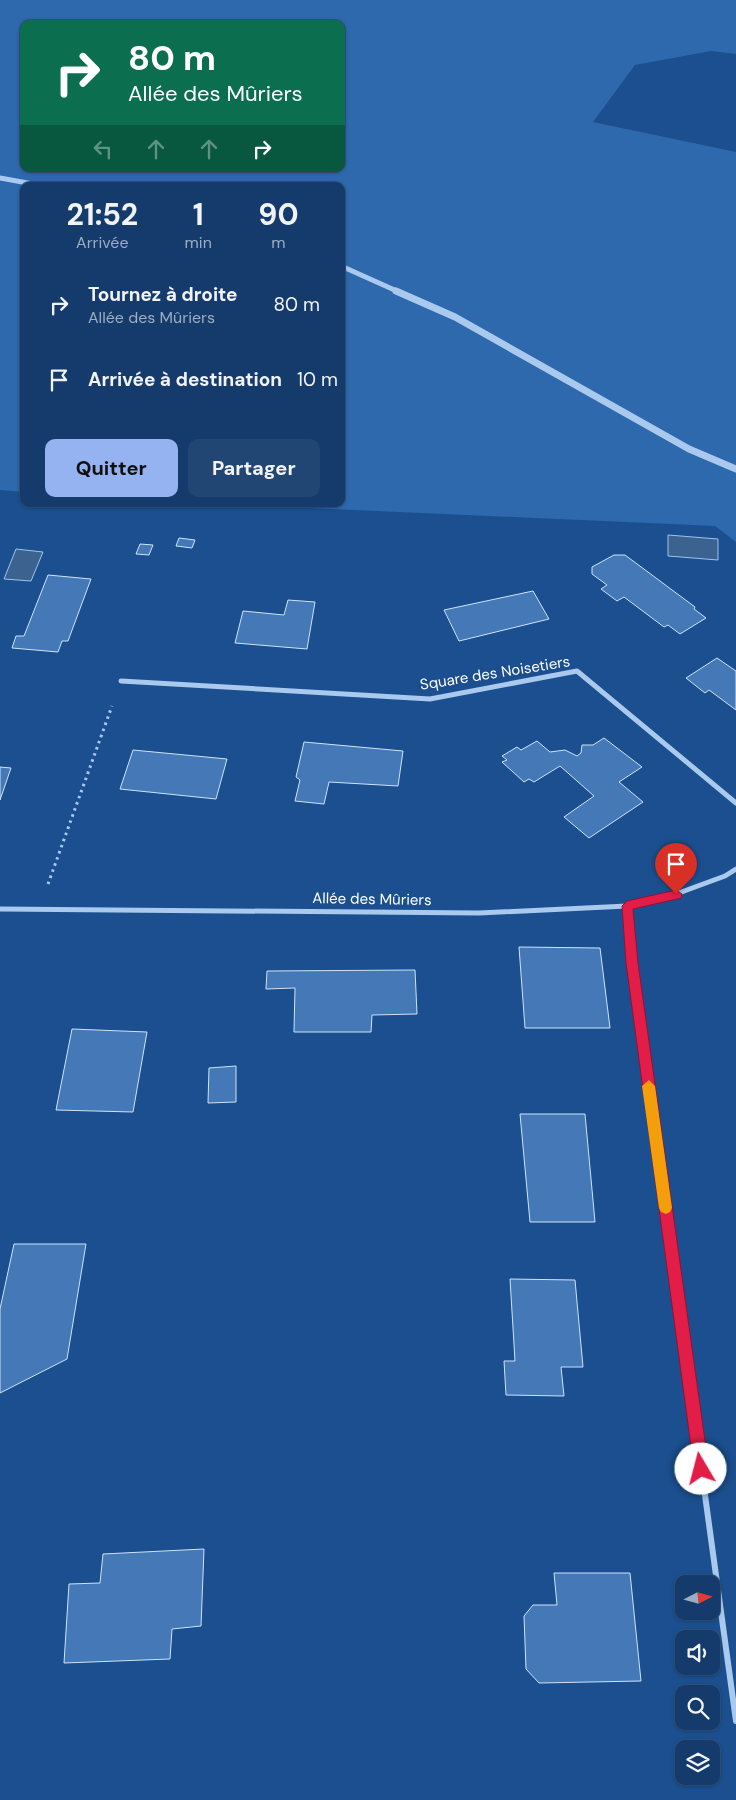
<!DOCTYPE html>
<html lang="fr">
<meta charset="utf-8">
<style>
:root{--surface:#143b6b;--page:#214673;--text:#f1f3f6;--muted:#9dadc1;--line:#33557e;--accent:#95b2f1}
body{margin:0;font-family:"DM Sans",sans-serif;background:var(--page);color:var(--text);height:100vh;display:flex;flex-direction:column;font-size:19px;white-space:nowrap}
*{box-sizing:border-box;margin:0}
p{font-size:16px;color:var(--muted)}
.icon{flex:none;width:28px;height:28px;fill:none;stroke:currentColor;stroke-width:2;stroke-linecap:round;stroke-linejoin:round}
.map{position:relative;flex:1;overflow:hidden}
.details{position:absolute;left:20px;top:182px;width:325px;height:325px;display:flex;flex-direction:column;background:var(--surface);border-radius:10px;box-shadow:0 1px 4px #0004,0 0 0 1px var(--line)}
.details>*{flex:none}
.guide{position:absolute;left:20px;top:20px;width:325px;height:152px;border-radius:10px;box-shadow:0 1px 4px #0004,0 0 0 1px var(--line);background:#0b6e4f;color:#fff;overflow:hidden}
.needle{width:32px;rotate:84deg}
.buttons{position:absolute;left:675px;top:1575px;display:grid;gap:10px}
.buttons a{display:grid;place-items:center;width:45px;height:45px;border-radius:10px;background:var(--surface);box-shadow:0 1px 4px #0004,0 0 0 1px var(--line);font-size:25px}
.pin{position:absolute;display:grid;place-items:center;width:42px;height:42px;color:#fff;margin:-51px -21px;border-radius:50% 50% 50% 0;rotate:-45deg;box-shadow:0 0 5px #0007}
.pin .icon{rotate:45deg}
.me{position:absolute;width:55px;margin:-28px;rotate:352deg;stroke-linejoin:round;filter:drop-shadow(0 0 4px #0008)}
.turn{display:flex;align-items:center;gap:18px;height:105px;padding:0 25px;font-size:22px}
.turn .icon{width:65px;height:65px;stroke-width:2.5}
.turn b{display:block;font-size:35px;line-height:42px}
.lanes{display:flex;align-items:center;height:48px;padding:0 25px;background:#0003;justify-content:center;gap:25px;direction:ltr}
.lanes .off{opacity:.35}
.eta{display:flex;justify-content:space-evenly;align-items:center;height:85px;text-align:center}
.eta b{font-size:30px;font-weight:700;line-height:35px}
.primary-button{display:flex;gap:10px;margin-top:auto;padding:10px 25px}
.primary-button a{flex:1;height:58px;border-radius:10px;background:var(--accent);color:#111;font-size:20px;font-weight:700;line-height:58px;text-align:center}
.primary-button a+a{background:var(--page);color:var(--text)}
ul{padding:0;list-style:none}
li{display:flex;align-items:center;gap:15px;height:75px;padding:0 25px}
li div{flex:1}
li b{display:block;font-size:19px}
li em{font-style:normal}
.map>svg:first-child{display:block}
</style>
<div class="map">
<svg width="736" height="1800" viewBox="0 0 736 1800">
<rect width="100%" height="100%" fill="#1b4f8f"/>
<path fill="#2e69ad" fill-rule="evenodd" d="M0,0H736V54L711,51L635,65L593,122L736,152V542L715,526L220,504H341V186H24V492L0,490ZM24,24H341V169H24Z"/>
<path fill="#3c6290" stroke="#9cc4f0" d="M668,535L718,539V560L668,556Z
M16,549L43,552L31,581L4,579Z"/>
<path fill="#4478b7" stroke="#cfe3fa" d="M179,538L195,540L192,548L176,546Z
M140,544L153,545L149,555L136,554Z
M614,555H625L695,607L694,609L706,618L680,634L668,625L664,627L624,597L617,601L601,589L607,585L592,574V567Z
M48,575L91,579L68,641H62L58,652L12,648L16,636H24Z
M533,591L549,619L459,641L444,610Z
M288,600L315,602L307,649L235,643L243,611L284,615Z
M717,658L736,671V710L709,690L705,693L686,678Z
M604,738L642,767L619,782L643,802L589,838L564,817L594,796L560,766L534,782L529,779L524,782L502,762L507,760L502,756L517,747L521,750L537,741L550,752L565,750L577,756L581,753L582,745H593Z
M304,742L403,751L398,786L329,782L324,804L295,801L300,780L296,777Z
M133,750L227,759L216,799L120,789Z
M0,767L11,768L0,800Z
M519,947L600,948L610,1028H525Z
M415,970L417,1014L372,1015L371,1032H294L295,988L266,989L267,971Z
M72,1029L147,1032L133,1112L56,1110Z
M236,1066V1102L208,1103L209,1068Z
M520,1114H585L595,1222H530Z
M14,1244H86L67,1359L0,1393V1309Z
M510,1279L575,1280L583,1367H561L564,1396L506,1395L504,1361H515Z
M204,1549L201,1626L172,1629L170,1659L64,1663L69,1584L100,1583L103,1554Z
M554,1573H630L641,1681L539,1683L526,1669L524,1616L533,1605H557Z"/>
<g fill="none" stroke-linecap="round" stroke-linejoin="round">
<path stroke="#a9c9ee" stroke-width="3" stroke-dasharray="2.5 4" stroke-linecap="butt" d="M48,884L112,706"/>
<path stroke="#a9c9ee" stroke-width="5" d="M121,681L430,699L577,671L736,803
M627,906L632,963L659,1162
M0,909L479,913L627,906L676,894L725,876L736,869"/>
<path stroke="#a9c9ee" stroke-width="6" d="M659,1160L736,1721"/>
<path stroke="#a9c9ee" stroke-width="5" d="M0,178L44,186
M341,266L399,292"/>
<path stroke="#a9c9ee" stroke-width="7" d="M396,291L455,317L689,449L736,469"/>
</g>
<path fill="#e11d48" stroke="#92132f" d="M676,890L682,894L681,898L633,909L638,963L709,1469L706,1474L701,1476L696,1474L694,1469L626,963L622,906L627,901Z"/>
<path fill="#f59e0b" d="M649,1080L655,1086L672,1208L670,1212L666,1214L661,1212L659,1208L642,1086Z"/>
<g text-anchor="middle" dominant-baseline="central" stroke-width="4" stroke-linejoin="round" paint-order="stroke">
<g font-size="15" fill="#fff" stroke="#1b4f8f">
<text transform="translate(495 673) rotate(-9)">Square des Noisetiers</text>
<text transform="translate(372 899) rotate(1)">Allée des Mûriers</text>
</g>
</g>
</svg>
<div class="buttons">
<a><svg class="needle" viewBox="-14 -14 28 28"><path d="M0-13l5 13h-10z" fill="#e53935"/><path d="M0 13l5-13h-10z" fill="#9dadc1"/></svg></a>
<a><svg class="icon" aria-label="sound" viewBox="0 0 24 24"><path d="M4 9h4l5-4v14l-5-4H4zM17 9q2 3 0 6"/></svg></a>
<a><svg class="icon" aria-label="search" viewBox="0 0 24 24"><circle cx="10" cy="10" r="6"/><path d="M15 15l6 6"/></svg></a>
<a><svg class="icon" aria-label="layers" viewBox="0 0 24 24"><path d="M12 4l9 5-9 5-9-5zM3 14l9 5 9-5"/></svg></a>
</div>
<div class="pin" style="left:676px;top:894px;background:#d93025"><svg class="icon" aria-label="arrive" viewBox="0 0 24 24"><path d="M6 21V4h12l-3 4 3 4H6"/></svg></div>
<svg class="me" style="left:701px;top:1469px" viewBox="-20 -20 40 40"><circle r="19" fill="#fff"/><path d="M0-13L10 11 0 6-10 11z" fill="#e11d48"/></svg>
<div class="guide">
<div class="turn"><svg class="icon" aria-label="right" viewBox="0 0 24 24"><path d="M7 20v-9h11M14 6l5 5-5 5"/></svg><div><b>80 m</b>Allée des Mûriers</div></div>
<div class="lanes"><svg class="icon off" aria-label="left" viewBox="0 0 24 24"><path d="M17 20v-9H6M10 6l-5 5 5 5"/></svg><svg class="icon off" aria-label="ahead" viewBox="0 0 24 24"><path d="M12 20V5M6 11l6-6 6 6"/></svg><svg class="icon off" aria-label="ahead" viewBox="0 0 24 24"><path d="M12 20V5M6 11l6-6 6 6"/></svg><svg class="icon" aria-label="right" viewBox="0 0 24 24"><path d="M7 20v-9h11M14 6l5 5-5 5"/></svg></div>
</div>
<section class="details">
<div class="eta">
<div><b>21:52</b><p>Arrivée</p></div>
<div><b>1</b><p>min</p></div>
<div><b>90</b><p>m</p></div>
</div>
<ul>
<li><svg class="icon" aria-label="right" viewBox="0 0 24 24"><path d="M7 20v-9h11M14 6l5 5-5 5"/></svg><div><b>Tournez à droite</b><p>Allée des Mûriers</p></div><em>80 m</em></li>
<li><svg class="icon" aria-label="arrive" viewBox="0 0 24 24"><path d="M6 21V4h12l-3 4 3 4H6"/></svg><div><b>Arrivée à destination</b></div><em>10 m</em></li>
</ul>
<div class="primary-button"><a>Quitter</a><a>Partager</a></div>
</section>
</div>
